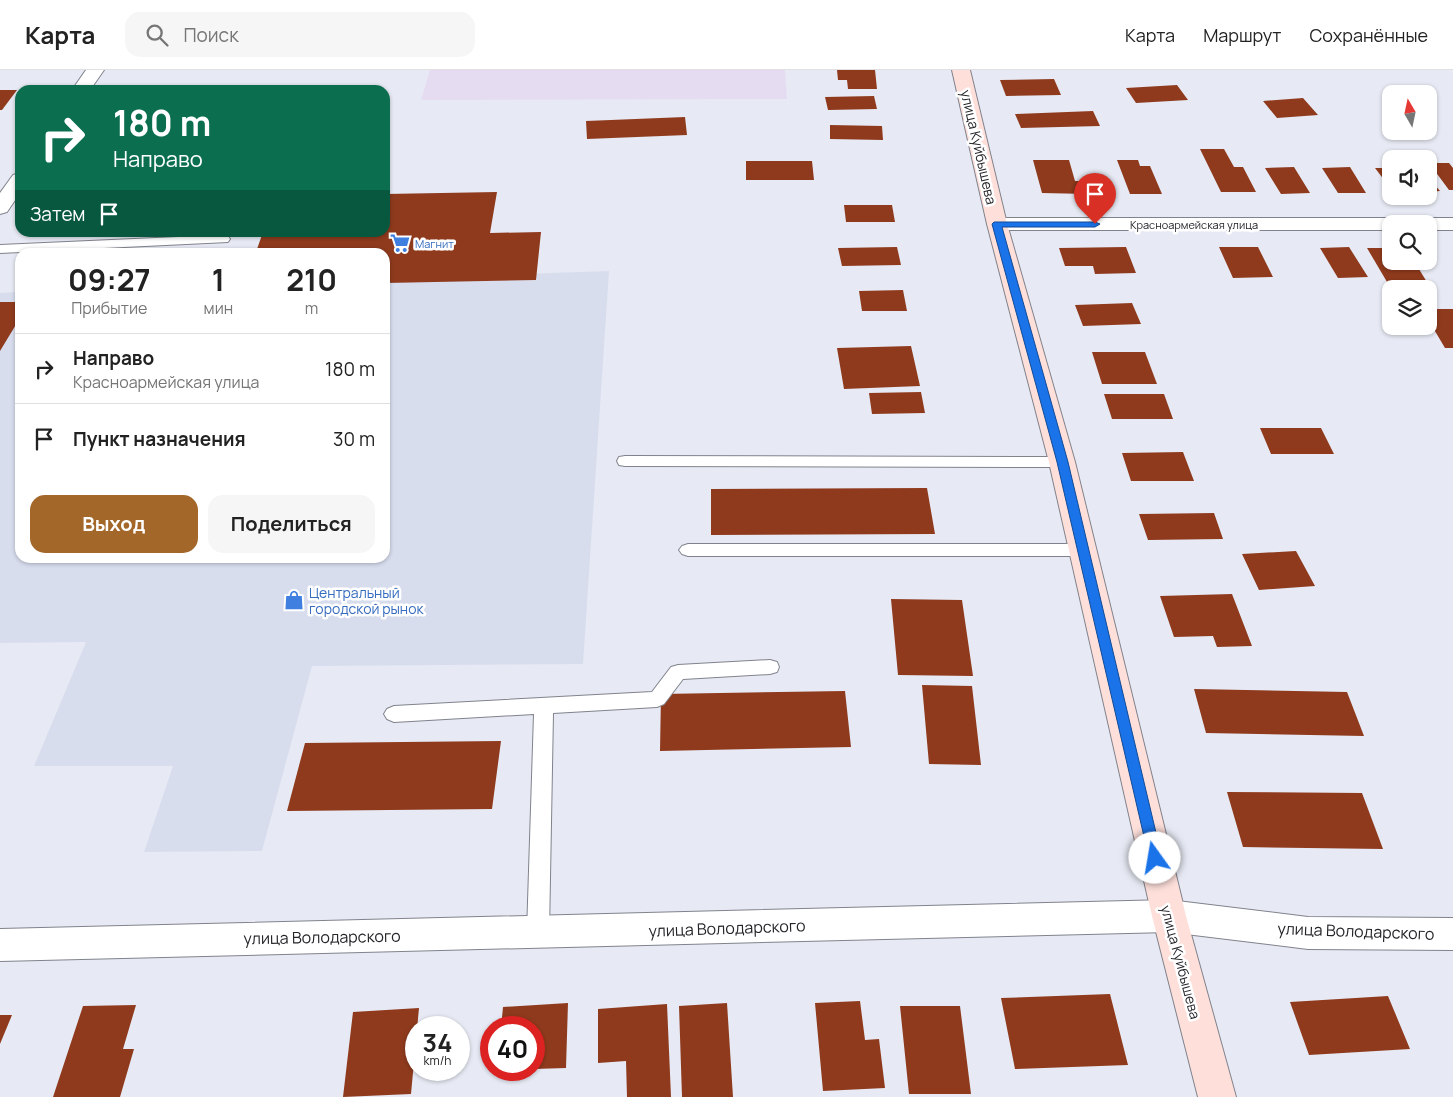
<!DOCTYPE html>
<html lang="ru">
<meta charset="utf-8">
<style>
:root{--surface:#fff;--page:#f6f6f6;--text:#222;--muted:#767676;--line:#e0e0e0;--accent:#a36729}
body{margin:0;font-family:Manrope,sans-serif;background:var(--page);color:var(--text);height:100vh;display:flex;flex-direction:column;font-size:19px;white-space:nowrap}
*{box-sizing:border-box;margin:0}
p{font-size:16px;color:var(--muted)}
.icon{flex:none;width:28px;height:28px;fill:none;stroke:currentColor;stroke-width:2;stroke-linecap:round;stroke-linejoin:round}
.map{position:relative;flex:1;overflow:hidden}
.details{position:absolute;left:15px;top:178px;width:375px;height:315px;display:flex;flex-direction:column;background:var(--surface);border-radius:15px;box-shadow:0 1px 4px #0004}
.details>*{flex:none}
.top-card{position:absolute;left:15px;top:15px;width:375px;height:152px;border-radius:15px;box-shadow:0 1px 4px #0004;background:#0b6e4f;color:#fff;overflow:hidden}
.needle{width:32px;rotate:351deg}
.tools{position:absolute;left:1382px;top:15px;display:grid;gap:10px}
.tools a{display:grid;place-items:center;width:55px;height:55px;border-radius:10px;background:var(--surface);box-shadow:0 1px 4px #0004;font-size:25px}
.speed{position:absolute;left:405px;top:946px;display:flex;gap:10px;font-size:25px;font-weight:700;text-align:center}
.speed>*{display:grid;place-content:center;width:65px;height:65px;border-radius:50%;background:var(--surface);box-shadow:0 1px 4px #0004;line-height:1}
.speed small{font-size:12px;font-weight:400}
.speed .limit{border:8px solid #d22;background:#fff;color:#111}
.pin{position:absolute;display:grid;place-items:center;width:42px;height:42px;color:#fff;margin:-51px -21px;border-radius:50% 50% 50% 0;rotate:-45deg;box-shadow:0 0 5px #0007}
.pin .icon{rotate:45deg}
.me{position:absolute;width:55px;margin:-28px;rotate:347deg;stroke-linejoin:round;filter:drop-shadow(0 0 4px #0008)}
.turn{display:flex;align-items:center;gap:18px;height:105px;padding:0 15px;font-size:22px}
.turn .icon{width:65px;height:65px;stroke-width:2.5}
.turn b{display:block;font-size:35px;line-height:42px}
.then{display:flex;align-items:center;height:48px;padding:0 15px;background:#0003;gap:10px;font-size:19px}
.eta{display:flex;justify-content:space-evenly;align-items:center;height:85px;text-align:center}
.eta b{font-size:30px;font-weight:700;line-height:35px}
.action{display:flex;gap:10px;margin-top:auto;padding:10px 15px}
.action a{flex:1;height:58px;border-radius:15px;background:var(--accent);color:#fff;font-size:20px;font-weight:700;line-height:58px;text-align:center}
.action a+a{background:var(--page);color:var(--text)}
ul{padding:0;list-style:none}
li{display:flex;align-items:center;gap:15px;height:70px;padding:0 15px;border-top:1px solid var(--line)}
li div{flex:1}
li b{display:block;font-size:19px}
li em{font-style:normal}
header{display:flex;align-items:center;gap:30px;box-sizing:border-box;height:70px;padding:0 25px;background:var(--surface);border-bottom:1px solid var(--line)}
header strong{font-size:24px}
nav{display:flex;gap:28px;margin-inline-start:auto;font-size:18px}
.search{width:350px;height:45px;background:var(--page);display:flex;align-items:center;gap:12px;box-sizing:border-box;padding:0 18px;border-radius:15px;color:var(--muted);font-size:19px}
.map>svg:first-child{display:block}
</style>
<header>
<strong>Карта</strong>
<div class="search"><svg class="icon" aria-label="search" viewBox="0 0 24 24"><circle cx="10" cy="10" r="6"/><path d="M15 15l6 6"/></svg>Поиск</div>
<nav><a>Карта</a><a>Маршрут</a><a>Сохранённые</a></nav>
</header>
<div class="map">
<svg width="1453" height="1027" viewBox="0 0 1453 1027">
<rect width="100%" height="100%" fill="#e7eaf4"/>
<path fill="#d8ddee" d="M609,201L583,594L312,596L262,781L144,782L173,696H34L86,572L0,573V223L20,222V488H385V209Z"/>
<path fill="#e5dcf2" d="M430,0H785L787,29L421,30Z"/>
<path fill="#8f3a1d" d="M837,0H875L877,19H848L847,10H838Z
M1054,9L1061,25L1006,26L1000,10Z
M1177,15L1188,30L1136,33L1126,18Z
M0,20H17L2,40H0Z
M874,26L877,39L828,40L825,27Z
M1303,28L1318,45L1277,48L1263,31Z
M1093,41L1100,56L1021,58L1015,44Z
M685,47L687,65L587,69L586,51Z
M830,55L882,56L883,70L830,69Z
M1200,79H1224L1234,97H1243L1256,122H1221Z
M1033,90H1069L1075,111H1084L1088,124L1042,123Z
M1117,90H1138L1140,96H1150L1162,124H1130Z
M746,91H812L814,110H746Z
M1429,93H1449L1453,98V120H1449Z
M1294,97L1310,123L1281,124L1265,98Z
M1350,97L1366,123H1338L1322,98Z
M1375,98H1391V119Z
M1429,108L1440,121L1429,122Z
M497,122L490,163L541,162L536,210L385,213V182H256L263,162H385V124Z
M844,135H892L895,152H846Z
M897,177L901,195L842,196L838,178Z
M1126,177L1136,203L1095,204L1093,196H1065L1059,178Z
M1219,177H1258L1273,207L1233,208Z
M1349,177L1368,207L1338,208L1320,178Z
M1367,178H1391V191H1414L1430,217H1390Z
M903,220L907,241H862L859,221Z
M0,232H20V248L0,281Z
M1132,233L1141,254L1083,256L1075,235Z
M1429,239H1453V278H1445L1429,251Z
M911,276L920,316L844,319L837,278Z
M1092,282H1145L1157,314H1102Z
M921,322L925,343L872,344L869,323Z
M1104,324H1164L1173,349H1112Z
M1260,358H1321L1334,384H1271Z
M1183,382L1194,411H1131L1122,383Z
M927,418L935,464L711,465V419Z
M1214,443L1223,469L1148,470L1139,444Z
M1296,481L1315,516L1259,520L1242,484Z
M1232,524L1252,576L1217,577L1213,566L1174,567L1160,526Z
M891,529L962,530L973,606L898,605Z
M922,615L972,616L981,695L929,694Z
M1194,619L1347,622L1364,666L1206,663Z
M845,621L851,677L660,681L661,624Z
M501,671L492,739L287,741L305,673Z
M1227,722L1362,723L1383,779L1243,777Z
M1110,924L1128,995L1015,999L1001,928Z
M1388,926L1410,979L1309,985L1290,932Z
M860,931L865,970L879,969L885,1018L823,1021L815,933Z
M568,933L566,998L534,999V958H501L503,937Z
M727,933L733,1027H682L679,936Z
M667,934L671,1027H627L626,991L598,993V939Z
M136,935L123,979H134L120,1027H53L83,936Z
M900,936H960L971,1024H909Z
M419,938L411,1024L343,1027L353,942Z
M0,945H12L0,974Z"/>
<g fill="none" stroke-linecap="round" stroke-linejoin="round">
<defs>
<path id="lane" d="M223,165L228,166L230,169L228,172L0,183V175Z
M625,386L1062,387L1068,388L1070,392L1068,396L1062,397L625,396L619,395L617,391L619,387Z
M688,474H1084L1090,476L1093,480L1090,484L1084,486H688L682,484L679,480L682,476Z
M770,590L777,592L779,597L777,602L770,604L683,609L664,634L657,637L553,643L549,863L546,870L538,873L530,870L527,863L534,644L394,652L387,649L384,644L387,639L394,636L652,622L671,597L678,595Z"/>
<path id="street" d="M86,0H104L90,20H72Z
M20,103V123L7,142L0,144V123L13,105Z
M997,148H1391L1398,150L1401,154H1391V160H997L990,158L987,154L990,150Z
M1429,148H1453V160H1429V154H1419L1422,150Z
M1169,830L1308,847L1453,848V880L1308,879L1169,862L0,891V859Z"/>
<path id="secondary" d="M952,0H970L1007,154L1075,392L1186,846L1236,1027H1198L1152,846L1049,392L987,154Z"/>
</defs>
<use href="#lane" stroke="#80838c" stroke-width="2"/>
<use href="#street" stroke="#80838c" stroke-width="2"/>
<use href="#secondary" stroke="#80838c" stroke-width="2"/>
<use href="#lane" fill="#fff" fill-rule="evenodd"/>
<use href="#street" fill="#fff" fill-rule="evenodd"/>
<use href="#secondary" fill="#fedfda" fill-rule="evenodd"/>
</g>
<path fill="#1a73e8" stroke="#114b97" d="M994,152H1095L1100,154L1095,157H1002L1068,392L1162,788L1160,792L1155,794L1151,792L1149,788L1057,392L992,154Z"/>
<defs>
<symbol id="supermarket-bare" viewBox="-9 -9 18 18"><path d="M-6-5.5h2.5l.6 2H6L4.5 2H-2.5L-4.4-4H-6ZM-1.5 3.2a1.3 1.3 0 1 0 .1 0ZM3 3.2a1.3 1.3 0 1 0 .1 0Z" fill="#3f7fe0" stroke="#fff" stroke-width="2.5" paint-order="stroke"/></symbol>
<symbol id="shop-bare" viewBox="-9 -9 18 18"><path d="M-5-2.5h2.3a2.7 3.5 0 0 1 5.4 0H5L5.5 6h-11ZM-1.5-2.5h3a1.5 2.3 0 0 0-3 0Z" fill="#3f7fe0" stroke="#fff" stroke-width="2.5" paint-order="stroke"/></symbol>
</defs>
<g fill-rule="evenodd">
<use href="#supermarket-bare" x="386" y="159" width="28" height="28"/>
<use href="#shop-bare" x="280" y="516" width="28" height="28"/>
</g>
<g text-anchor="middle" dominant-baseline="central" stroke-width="5" stroke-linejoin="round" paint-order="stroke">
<g font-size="11" fill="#242529" stroke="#fff">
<text x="1194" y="154">Красноармейская улица</text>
</g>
<g font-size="11" fill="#366cbe" stroke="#fff" text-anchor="start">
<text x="415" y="173">Магнит</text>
</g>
<g font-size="14" fill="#242529" stroke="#fff">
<text transform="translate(979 77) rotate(77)">улица Куйбышева</text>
<text transform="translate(1181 892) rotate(75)">улица Куйбышева</text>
</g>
<g font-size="14" fill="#366cbe" stroke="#fff" text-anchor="start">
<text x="309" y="522">Центральный<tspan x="309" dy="16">городской рынок</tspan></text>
</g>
<g font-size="16" fill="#242529" stroke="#fff">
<text transform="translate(727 858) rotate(-2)">улица Володарского</text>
<text transform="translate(1356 861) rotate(2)">улица Володарского</text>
<text transform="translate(322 867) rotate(-1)">улица Володарского</text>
</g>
</g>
</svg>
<div class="tools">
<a><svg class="needle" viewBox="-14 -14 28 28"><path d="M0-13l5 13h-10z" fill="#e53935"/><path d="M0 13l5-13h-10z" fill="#767676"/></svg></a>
<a><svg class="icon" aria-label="sound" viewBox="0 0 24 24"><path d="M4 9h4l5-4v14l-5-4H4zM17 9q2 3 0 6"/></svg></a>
<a><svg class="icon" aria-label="search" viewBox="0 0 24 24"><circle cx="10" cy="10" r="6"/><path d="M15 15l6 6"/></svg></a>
<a><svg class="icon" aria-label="layers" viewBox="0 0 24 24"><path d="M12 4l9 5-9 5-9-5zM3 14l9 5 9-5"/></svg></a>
</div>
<div class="speed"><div>34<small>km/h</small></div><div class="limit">40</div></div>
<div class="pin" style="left:1095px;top:154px;background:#d93025"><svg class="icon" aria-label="arrive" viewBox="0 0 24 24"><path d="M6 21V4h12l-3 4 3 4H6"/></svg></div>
<svg class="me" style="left:1155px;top:788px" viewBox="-20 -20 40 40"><circle r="19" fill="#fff"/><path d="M0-13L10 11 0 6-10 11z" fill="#1a73e8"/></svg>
<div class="top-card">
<div class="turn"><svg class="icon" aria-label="right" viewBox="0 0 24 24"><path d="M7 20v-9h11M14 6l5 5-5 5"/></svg><div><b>180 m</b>Направо</div></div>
<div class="then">Затем<svg class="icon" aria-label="arrive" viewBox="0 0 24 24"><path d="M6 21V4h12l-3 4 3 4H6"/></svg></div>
</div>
<section class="details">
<div class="eta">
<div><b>09:27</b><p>Прибытие</p></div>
<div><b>1</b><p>мин</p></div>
<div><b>210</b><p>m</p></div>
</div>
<ul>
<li><svg class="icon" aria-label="right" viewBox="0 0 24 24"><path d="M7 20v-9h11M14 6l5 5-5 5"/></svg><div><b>Направо</b><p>Красноармейская улица</p></div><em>180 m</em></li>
<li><svg class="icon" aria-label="arrive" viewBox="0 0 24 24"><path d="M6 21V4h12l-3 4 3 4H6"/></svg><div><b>Пункт назначения</b></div><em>30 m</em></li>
</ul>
<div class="action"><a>Выход</a><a>Поделиться</a></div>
</section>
</div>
